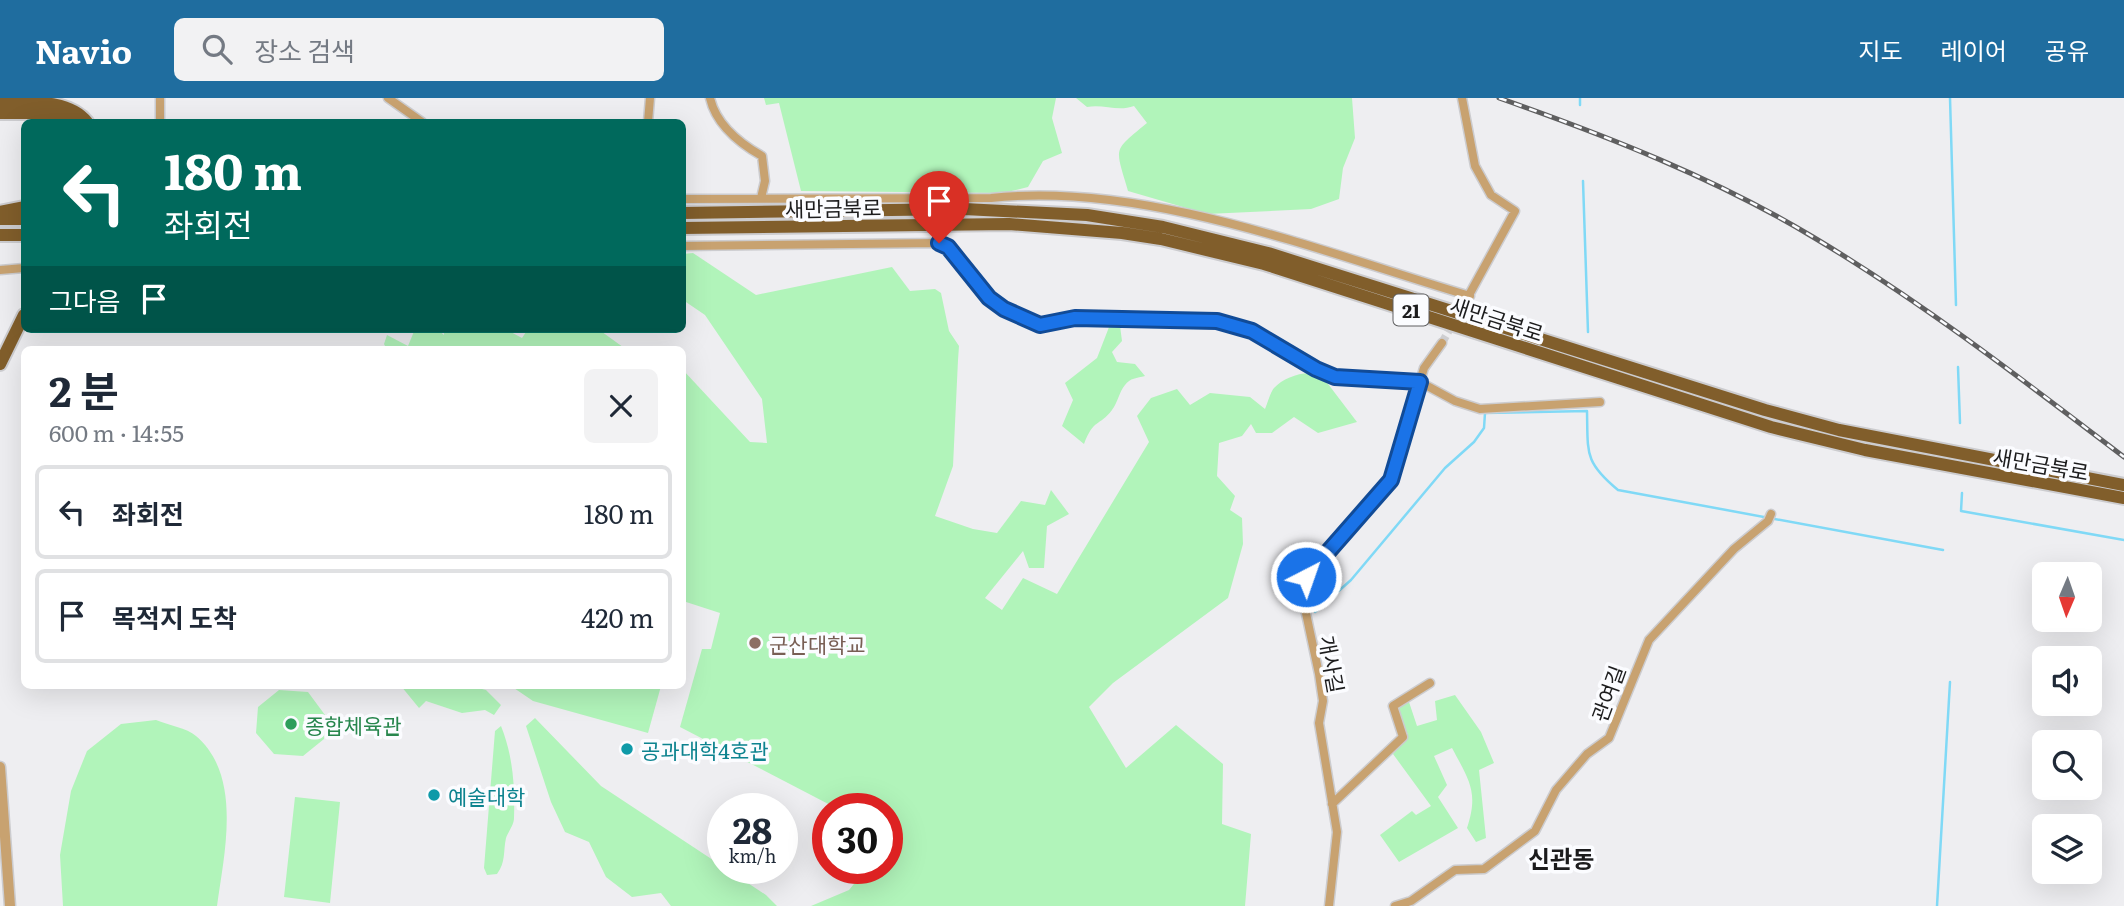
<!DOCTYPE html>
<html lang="ko">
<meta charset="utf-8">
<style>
:root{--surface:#fff;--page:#f2f2f3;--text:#1f2937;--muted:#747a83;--line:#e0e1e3;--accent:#1f6d9f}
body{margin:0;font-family:Literata,"Noto Sans KR",serif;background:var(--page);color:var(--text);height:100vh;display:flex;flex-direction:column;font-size:26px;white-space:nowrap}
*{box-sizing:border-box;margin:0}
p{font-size:23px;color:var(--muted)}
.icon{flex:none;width:38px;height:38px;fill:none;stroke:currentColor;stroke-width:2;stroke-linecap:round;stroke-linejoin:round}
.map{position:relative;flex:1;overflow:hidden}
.side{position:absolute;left:21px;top:248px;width:665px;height:343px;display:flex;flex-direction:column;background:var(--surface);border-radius:10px;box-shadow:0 7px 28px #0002}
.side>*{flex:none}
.banner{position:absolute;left:21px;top:21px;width:665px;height:214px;border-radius:10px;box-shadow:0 7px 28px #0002;background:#00695c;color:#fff;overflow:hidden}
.needle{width:46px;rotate:182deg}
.controls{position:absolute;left:2032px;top:464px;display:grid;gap:14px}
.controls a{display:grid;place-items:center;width:70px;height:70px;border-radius:10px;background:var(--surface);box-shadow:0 7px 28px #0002;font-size:35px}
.speed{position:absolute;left:707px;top:695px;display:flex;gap:14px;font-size:35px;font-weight:700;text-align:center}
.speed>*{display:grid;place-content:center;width:91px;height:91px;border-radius:50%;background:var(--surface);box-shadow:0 7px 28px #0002;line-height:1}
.speed small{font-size:18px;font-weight:400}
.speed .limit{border:10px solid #d22;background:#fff;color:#111}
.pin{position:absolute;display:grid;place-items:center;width:60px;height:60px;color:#fff;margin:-72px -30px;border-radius:50% 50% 50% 0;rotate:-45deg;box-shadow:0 0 7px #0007}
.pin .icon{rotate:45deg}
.me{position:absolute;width:77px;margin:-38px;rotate:41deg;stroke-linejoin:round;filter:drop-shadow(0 0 5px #0008)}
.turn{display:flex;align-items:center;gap:24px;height:147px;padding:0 28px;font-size:32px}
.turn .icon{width:91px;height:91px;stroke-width:2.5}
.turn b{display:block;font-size:49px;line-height:60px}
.then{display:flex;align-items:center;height:66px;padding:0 28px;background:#0003;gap:14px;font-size:26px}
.round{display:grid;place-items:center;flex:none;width:74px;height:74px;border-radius:10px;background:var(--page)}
.head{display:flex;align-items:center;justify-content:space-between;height:119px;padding:0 28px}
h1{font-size:42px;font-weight:700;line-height:52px}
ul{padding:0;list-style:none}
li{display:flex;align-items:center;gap:21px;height:94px;margin:0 14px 10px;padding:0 14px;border:4px solid var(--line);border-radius:10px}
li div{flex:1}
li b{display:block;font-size:26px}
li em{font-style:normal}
header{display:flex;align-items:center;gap:42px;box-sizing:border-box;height:98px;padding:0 35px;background:var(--accent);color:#fff}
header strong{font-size:33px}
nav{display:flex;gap:38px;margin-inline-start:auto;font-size:24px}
.search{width:490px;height:63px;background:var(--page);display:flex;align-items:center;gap:18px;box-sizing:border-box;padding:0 24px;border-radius:10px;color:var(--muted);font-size:26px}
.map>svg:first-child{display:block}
</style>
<header>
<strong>Navio</strong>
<div class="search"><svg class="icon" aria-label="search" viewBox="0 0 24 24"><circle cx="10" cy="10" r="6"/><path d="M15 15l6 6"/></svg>장소 검색</div>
<nav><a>지도</a><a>레이어</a><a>공유</a></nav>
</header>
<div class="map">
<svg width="2124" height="808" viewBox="0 0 2124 808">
<rect width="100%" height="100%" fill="#eeeef1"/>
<path fill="#b1f4ba" d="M764,0H1056L1052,20L1062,55L1043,63L1028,89L1003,95L801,93L779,5L766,7Z
M1076,0H1352L1355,40L1343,70L1339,101L1311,111L1207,116L1128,93C1115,48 1112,54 1147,25L1134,8C1118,14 1104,6 1087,9Z
M693,155L756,197L892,169L910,193L935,191L941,195L949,233L959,248L958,262L953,368L935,418L973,431L997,435L1021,403L1045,407L1051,392L1069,416L1047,428L1044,470H1029L1023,453L985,500L1002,512L1023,480L1057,496L1149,344L1137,318L1151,300L1177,291L1190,307L1210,295L1250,299L1265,311C1268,304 1270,295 1274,290C1285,278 1308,271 1322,278L1357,324L1318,335L1294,319L1272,335H1256L1251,326L1242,338L1219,345L1217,378L1235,398L1230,412L1242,420L1243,446L1228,500L1113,585L1089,609L1126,670L1176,627L1223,666L1222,726L1251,736L1245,808H811L849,792L867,770H887V745L890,741L887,739V710H836L680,629L702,551H711L720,515L683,503V272L750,344L767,345L762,301L705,217L683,202V156Z
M1111,224L1120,228L1122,243L1112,254L1117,264L1135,266L1145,278C1137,280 1130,280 1125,287C1119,294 1118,304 1112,312C1099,329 1094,320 1084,346L1062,328L1073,302L1065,285L1097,260Z
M415,231H437L444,237V231H505L522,240L528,231H598L627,252H387L384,246L387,237L408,248Z
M401,588H470L486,592L501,607L494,617L485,612L462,615L426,603L419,610Z
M511,588H661L648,635L533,603Z
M279,592L308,594L325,617L324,641L303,658L274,656L256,635L258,609Z
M1455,597L1481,634L1494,665L1479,672L1486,740L1476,744L1467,730C1479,694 1469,682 1452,650L1434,658L1447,687L1438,699L1458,730L1399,764L1380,737L1412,713L1416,717L1431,708L1393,656L1408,637L1396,610L1409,604L1417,628L1437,622L1435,603Z
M535,620L601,688L766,797L777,808H671L661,795L632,799L606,779L589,744L565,734L551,704L526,628Z
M156,622C168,627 187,630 196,638C243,678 224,756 217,808H63L60,757L71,693L87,653L121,626Z
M501,628C513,658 515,688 514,720C514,727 508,734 506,740C503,754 506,764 497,776L487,777L484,770L495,633Z
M295,699L340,704L330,805L284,799Z"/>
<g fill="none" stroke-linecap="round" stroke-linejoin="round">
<path stroke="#80d9f6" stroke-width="2.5" d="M1580,0V7
M1950,0L1956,207
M1583,83L1588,234
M1958,269L1960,325
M1962,395L1961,413L2124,442
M1315,514L1351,482L1445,370L1474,344L1484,330L1485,315L1587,313C1588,355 1584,364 1618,392L1943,452
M1937,808L1950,584"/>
<path stroke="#ceced1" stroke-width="8" stroke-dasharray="8 4" stroke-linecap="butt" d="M1442,245L1454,223"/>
<defs>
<path id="minor" d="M388,0L422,24
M710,0C716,26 739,45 762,58L765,83L761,100
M1462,0L1475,68L1491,97L1515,113L1463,208
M160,24V0
M648,24L650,0
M682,101L991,100C1145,83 1322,154 1470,198
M682,148L939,145L948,149L989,199L1004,211L1040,227L1075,220L1218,223L1252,233L1335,279L1420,284L1455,303L1480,311L1600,304
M0,172L24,170
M1332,706L1403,639L1393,608L1430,585
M1329,808L1337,734L1319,625L1323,603L1319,576L1301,492L1306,479L1391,381L1424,270L1442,245
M1395,808L1411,803L1455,772L1484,771L1535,733L1556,692L1587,656L1609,640L1649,542L1734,451L1768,423L1771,416"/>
<path id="tertiary" d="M0,669L10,808"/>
<path id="trunk" d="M0,4C28,5 68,0 87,24
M0,15H48L71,24
M0,114L24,109
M682,115L964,111L1087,117L1163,129L1268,155L1765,312L1839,332L2124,387
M0,121H24
M682,130L1009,126L1122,135L1161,141L1264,166L1771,329L1865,352L2124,400
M0,137H24
M0,266L24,217"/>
</defs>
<use href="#minor" stroke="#cccccf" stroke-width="11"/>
<use href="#tertiary" stroke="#cccccf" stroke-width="13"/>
<use href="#trunk" stroke="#cccccf" stroke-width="16"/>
<use href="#minor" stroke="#c8a270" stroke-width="8"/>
<use href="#tertiary" stroke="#c8a270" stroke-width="10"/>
<use href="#trunk" stroke="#815e2b" stroke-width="12"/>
<defs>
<path id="rail" d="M1499,0C1607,38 1715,80 1813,139C1922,204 2023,282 2124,359"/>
</defs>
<use href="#rail" stroke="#5f5f60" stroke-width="5"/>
<use href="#rail" stroke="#fbfcff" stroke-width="2.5" stroke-dasharray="8" stroke-linecap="butt"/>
</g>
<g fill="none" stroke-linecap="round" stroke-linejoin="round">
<defs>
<path id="route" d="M939,145L948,149L989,200L1004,211L1040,227L1075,220L1217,223L1252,233L1316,271L1335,279L1420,284L1391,382L1306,479"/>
</defs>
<use href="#route" stroke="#114b97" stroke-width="18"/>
<use href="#route" stroke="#1a73e8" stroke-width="12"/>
</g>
<circle fill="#8d6e63" stroke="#fbfcff" stroke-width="2.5" cx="755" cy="545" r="7"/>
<circle fill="#2e9e5b" stroke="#fbfcff" stroke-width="2.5" cx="291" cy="626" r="7"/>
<g fill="#0f9aa8" stroke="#fbfcff" stroke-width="2.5">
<circle cx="627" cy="651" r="7"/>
<circle cx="434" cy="697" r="7"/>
</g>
<g text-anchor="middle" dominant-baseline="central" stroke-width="7" stroke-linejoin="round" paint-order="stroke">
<rect fill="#fbfcff" stroke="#5f5f61" stroke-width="2" x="1393.5" y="196.5" width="35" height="31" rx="5"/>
<g font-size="19" font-weight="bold" fill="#1c1c1d">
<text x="1411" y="212">21</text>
</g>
<g font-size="21" fill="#1c1c1d" stroke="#fbfcff">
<text transform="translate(833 109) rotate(-1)">새만금북로</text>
<text transform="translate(1497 220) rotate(18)">새만금북로</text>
<text transform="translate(2041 365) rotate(10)">새만금북로</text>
<text transform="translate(1333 566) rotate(80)">개사길</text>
<text transform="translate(1607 595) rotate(-70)">관여길</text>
</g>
<g font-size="21" fill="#785e54" stroke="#fbfcff" text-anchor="start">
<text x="769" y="545">군산대학교</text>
</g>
<g font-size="21" fill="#27864d" stroke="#fbfcff" text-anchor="start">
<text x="305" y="626">종합체육관</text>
</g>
<g font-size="21" fill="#0d838f" stroke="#fbfcff" text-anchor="start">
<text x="641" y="651">공과대학4호관</text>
<text x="448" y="697">예술대학</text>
</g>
<g font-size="24" font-weight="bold" fill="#1c1c1d" stroke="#fbfcff">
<text x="1561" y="759">신관동</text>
</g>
</g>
</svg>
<div class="controls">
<a><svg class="needle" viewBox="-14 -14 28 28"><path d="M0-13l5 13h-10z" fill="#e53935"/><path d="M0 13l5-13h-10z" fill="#747a83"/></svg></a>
<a><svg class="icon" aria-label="sound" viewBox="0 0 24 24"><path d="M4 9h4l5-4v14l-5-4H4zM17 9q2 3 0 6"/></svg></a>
<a><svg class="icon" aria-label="search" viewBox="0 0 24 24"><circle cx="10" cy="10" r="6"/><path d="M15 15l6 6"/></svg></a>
<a><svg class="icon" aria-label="layers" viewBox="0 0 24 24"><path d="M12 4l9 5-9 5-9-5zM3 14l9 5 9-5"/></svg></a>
</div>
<div class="speed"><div>28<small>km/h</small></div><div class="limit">30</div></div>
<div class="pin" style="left:939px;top:145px;background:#d93025"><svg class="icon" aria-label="arrive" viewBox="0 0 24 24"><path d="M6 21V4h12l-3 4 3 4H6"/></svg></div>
<svg class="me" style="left:1306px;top:479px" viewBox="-20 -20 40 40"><circle r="17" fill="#1a73e8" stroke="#fff" stroke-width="3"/><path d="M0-11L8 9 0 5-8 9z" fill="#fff"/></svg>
<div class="banner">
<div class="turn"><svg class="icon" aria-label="left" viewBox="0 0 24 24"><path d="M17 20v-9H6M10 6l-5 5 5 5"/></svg><div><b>180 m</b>좌회전</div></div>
<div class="then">그다음<svg class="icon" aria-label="arrive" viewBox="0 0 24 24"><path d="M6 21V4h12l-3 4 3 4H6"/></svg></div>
</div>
<section class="side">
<div class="head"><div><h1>2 분</h1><p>600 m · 14:55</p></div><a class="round"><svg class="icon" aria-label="close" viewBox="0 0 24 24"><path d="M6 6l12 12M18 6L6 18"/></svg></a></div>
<ul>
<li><svg class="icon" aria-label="left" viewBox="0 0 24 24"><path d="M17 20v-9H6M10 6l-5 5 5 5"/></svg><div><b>좌회전</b></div><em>180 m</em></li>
<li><svg class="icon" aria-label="arrive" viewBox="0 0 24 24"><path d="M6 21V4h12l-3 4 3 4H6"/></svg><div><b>목적지 도착</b></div><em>420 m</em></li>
</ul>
</section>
</div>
